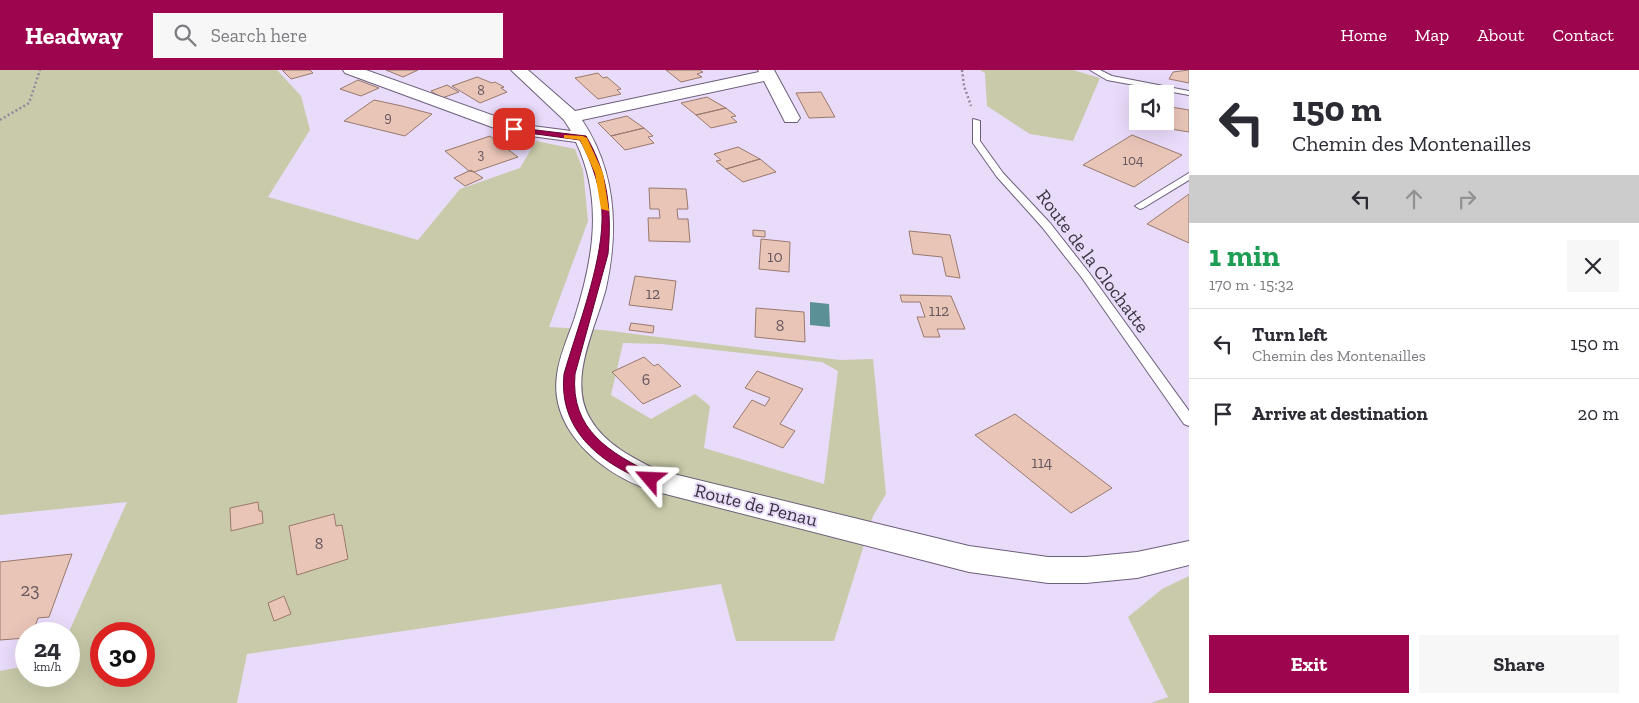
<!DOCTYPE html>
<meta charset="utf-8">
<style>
:root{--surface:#fff;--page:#f7f7f7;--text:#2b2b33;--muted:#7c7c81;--line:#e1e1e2;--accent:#9d054f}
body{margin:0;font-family:"Zilla Slab",serif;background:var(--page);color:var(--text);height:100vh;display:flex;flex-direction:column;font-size:19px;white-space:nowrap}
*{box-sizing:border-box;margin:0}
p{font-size:16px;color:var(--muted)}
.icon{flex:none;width:28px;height:28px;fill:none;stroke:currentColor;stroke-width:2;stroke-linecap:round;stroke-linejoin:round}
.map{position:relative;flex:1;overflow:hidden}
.sheet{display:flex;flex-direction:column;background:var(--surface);width:450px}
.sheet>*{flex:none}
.banner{background:#fff;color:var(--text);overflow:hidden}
.tools{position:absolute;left:1129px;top:15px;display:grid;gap:10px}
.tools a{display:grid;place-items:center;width:45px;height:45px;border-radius:0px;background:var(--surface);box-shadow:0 5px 20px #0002;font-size:25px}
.speed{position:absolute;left:15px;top:552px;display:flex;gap:10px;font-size:25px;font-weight:700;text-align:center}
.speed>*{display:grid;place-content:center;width:65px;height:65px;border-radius:50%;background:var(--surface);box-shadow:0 5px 20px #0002;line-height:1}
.speed small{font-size:12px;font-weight:400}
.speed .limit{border:8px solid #d22;background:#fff;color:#111}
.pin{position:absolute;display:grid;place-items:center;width:42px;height:42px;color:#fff;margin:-21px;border-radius:10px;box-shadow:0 2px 8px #0006}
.me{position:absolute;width:55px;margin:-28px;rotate:296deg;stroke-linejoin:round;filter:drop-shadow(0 0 4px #0008)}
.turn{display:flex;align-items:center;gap:18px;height:105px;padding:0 20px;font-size:22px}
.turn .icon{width:65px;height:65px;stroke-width:2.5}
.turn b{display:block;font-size:35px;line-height:42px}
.lanes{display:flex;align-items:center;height:48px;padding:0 20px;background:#0003;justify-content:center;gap:25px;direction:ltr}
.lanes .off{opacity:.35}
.round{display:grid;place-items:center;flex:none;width:52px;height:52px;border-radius:0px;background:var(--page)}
.overview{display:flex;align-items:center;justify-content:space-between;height:85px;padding:0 20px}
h1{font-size:30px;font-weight:800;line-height:38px;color:#1e9e55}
.primary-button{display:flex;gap:10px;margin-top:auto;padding:10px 20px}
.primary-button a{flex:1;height:58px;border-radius:0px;background:var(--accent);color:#fff;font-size:20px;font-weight:800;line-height:58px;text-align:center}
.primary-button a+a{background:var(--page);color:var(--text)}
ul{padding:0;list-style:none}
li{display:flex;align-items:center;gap:15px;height:70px;padding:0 20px;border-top:1px solid var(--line)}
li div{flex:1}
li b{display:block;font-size:19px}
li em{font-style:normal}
header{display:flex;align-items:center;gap:30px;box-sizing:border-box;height:70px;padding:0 25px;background:var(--accent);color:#fff}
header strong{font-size:24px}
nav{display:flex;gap:28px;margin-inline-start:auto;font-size:18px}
.search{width:350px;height:45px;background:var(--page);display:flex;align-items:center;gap:12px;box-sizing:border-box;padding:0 18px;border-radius:0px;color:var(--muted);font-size:19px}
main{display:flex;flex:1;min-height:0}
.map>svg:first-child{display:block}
</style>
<header>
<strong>Headway</strong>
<div class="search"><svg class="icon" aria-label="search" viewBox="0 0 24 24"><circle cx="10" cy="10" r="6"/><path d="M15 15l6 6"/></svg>Search here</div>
<nav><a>Home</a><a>Map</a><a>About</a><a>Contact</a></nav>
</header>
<main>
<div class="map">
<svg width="1189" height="633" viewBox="0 0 1189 633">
<rect width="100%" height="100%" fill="#e9dbfa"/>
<path fill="#c8caa9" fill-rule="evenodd" d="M0,0H277L301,26L310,60L268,127L418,170L460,119L520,98L536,71L575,79L583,100L588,151L549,257L603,260L840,290L873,289L886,424L873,446L834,571H736L721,514L247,584L237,633H0V601L26,596V606H69L68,564L127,432L0,445ZM623,273L662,274L822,292L838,301L824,414L704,378L710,336L695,324L651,349L611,325ZM101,564H144V606H101Z
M980,0H1073L1100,8L1073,71L1030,64L987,36L985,3Z
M1189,506V633H1151L1168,627L1128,547L1162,519Z"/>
<path fill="#5c9097" d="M810,232L829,234L830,257L810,255Z"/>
<path fill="#e9c5b8" stroke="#99796d" d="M282,0H310L313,3L291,9Z
M386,0H418L403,7Z
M666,0H699L703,2L697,4L702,7L681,12Z
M1189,0V13L1169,9L1173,2Z
M598,3L603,8L607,7L621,19L617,20L621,24L598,29L575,8Z
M477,7L492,13L495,12L504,17L501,18L507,22L480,33L452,16Z
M358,10L379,18L361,26L340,19Z
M447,15L459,22L442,28L431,21Z
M821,22L835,47L809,48L796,23Z
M707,27L726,38L696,45L681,33Z
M374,30L402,36L432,44L405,66L344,51Z
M1165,36L1189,40V62L1140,54V51H1165Z
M726,38L736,46L731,47L737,52L711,58L696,45Z
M627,46L644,58L611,66L598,53Z
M644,58L653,66L648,67L654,73L625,80L611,66Z
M1132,65L1182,85L1134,117L1083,95Z
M490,66L518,87L474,102L469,101L445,81Z
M738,77L760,89L726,99L716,91L721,90L714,84Z
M760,89L776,102L743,112L726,99Z
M471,100L483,108L465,116L454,108Z
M649,118L686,119L688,139H677L678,149H688L690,172L649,171L648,148H660L659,139H650Z
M1189,124V173L1147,154Z
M753,160L765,161V167L753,166Z
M909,161L950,165L960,208L946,206L942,187L913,184Z
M761,169L790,172L789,202L759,199Z
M635,206L676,211L672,240L629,235Z
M900,225L951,226L965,259H937L940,267H924L917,247H925L920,232H902Z
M756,238L804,242L805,272L755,267Z
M631,253L654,256L653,263L629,260Z
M644,287L654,296L658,294L681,316L643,334L612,302Z
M757,301L803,319L780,354L795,361L783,378L733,357L752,330L765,336L770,328L745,318Z
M1015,344L1112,418L1071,443L975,365Z
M258,432L259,441H262L263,453L231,461L230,438Z
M334,444L336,456L342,455L348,489L297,505L289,456Z
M72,484L49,547L38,548L32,564H26V568L0,570V492Z
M284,526L291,544L274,551L268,533Z"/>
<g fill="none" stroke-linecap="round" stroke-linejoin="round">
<defs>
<path id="lane" d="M1090,0H1100L1112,6L1189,21V25L1107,10Z
M973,49L980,51V71L1003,103L1050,153L1090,204L1189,341V356L1184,354L1082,208L1042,157L997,107L973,73Z
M1189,103V110L1143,138L1140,139L1135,136Z"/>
<path id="street" d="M343,0H366L517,54L571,61L564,50L511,0H528L575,41L759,2L758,0H774L800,48L797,52H785L764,11L582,50C616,101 619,159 606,218C596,258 566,311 591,350C605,374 633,388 657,400L969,476L1048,487H1086L1137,482L1189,471V495L1137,508L1086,513H1048L969,502L650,420C602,404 549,360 557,305C559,287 568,267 574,250C593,191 604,131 576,72L508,63L345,3Z"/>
</defs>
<use href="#lane" stroke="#6c5f7a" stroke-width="2"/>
<use href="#street" stroke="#6c5f7a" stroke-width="2"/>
<path stroke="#93899e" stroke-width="2.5" stroke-dasharray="2 2.5" stroke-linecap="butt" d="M962,0L964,16L971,36
M0,50L29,33L40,0"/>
<use href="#lane" fill="#fff" fill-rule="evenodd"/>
<use href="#street" fill="#fff" fill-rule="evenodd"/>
</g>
<path fill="#9d054f" stroke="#660333" d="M511,57L586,66C608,103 612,142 608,184L575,304C570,360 610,383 655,405L657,409L655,412C646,415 637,408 630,404C589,384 559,352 564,304C577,259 601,197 602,151C603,124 593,94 580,70L514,61H511Z"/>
<path fill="#f59e0b" d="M564,65L583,66L587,68L603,103L609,141L601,139L595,103L580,70L564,68Z"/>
<g text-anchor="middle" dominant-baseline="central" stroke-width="4" stroke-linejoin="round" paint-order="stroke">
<g font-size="14" fill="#66585e">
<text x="481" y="20">8</text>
<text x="388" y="47">9</text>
<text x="481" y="84">3</text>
<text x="1133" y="90">104</text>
</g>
<g font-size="16" fill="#66585e">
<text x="775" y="186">10</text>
<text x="653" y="223">12</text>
<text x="939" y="240">112</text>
<text x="780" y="255">8</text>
<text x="646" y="309">6</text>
<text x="1042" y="392">114</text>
<text x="319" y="473">8</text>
</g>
<g font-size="19" fill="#3a3440" stroke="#e9dbfa">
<text transform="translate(1093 191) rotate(53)">Route de la Clochatte</text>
<text transform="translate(756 435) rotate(14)">Route de Penau</text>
</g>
<g font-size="19" fill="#66585e">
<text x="30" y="519">23</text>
</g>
</g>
</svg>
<div class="tools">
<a><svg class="icon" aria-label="sound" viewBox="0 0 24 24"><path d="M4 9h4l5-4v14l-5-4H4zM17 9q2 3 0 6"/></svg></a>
</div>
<div class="speed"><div>24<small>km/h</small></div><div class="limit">30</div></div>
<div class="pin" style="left:514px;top:59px;background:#d93025"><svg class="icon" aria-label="arrive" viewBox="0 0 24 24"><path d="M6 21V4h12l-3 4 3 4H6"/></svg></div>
<svg class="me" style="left:650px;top:409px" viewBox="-20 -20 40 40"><path d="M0-17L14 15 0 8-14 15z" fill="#9d054f" stroke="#fff" stroke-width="4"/></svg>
</div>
<section class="sheet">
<div class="banner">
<div class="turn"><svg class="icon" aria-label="left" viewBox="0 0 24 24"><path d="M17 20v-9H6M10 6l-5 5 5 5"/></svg><div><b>150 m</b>Chemin des Montenailles</div></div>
<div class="lanes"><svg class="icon" aria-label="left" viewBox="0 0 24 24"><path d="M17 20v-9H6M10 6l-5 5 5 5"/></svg><svg class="icon off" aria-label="ahead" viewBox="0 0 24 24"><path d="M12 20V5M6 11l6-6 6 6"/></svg><svg class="icon off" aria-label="right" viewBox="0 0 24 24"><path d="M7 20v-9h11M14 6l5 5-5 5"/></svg></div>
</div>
<div class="overview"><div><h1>1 min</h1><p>170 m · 15:32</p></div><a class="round"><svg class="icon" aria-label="close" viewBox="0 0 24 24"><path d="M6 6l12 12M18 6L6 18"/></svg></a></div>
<ul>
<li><svg class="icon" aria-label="left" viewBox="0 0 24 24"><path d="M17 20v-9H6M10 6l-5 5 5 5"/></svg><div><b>Turn left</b><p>Chemin des Montenailles</p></div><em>150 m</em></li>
<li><svg class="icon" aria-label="arrive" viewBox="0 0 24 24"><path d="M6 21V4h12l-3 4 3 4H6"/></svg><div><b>Arrive at destination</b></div><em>20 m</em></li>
</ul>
<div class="primary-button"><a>Exit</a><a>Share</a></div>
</section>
</main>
